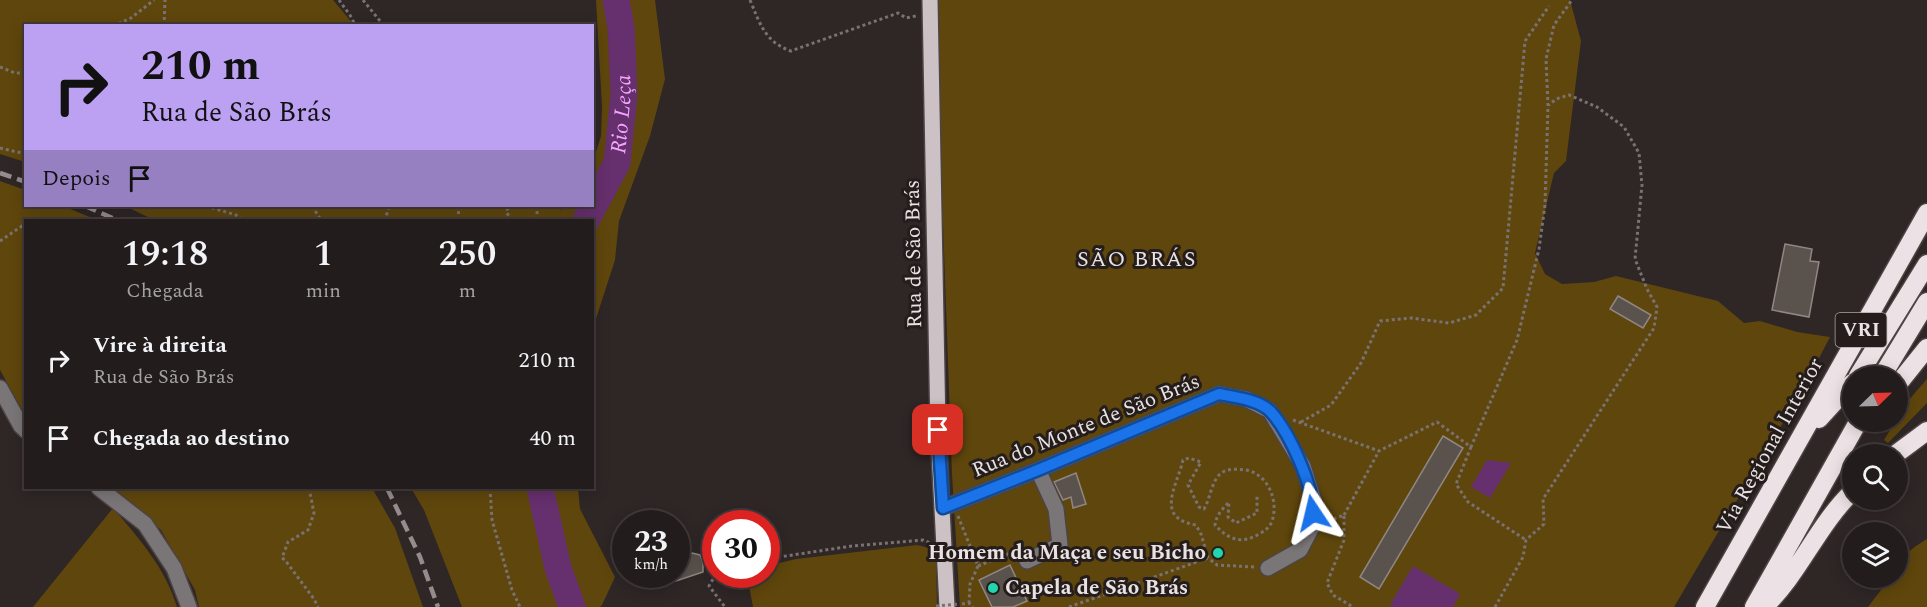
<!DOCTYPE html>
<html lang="pt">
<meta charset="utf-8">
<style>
:root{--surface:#231c1c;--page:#2b2525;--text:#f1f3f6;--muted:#a3a1a3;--line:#403a3b}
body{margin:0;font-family:Spectral,serif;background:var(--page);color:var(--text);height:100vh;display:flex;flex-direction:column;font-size:22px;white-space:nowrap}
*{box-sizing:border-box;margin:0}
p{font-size:20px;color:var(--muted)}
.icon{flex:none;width:33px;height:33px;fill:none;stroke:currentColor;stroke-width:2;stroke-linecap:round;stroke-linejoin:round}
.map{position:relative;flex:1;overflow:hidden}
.panel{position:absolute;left:24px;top:219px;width:570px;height:270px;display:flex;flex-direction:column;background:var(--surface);border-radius:0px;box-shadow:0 3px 15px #0003,0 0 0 2px var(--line)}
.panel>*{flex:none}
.banner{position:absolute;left:24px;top:24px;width:570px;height:183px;border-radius:0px;box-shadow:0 3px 15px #0003,0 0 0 2px var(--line);background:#bca0f2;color:#111;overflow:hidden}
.needle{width:39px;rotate:67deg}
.controls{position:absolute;left:1842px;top:366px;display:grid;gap:12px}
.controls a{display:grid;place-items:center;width:66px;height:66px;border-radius:50%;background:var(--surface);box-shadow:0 3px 15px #0003,0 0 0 2px var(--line);font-size:30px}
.speed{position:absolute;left:612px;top:510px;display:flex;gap:12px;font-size:30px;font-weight:700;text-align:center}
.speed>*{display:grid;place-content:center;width:78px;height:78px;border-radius:50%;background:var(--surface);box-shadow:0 3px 15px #0003,0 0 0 2px var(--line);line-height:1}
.speed small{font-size:15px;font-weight:400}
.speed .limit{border:9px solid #d22;background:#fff;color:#111}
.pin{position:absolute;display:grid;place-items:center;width:51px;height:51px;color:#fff;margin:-26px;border-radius:12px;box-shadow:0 3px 9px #0006}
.me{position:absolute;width:66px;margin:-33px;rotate:350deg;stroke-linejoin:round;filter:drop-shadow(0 0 4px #0008)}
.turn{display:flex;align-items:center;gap:21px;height:126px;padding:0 18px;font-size:27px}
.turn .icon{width:78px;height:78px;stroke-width:2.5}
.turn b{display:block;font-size:42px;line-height:51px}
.then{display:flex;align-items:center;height:57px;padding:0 18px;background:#0003;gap:12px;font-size:22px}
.eta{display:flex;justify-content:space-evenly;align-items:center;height:102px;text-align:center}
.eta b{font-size:36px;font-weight:600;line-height:42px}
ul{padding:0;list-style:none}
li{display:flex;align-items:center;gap:18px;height:78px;padding:0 18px}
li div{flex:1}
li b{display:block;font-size:22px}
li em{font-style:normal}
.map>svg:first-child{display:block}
</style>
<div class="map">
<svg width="1927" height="607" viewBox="0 0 1927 607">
<rect width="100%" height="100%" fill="#2f2626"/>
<path fill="#5f460c" d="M0,0H333L354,25L26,26L25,162L0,154Z
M596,0H655L665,79L650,136L619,221L615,260L593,328L592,220H154L125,206H559L561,210L564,206H592L593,161L601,136L602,107Z
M935,0H1570L1581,41L1566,161L1554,173L1535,253L1545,274L1562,284L1594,282L1616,276L1718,301L1744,323L1760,321L1797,332L1830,337L1804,387L1674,607H960L952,474Z
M0,181L25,190L26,206H63L97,220H26L25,415L0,370Z
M1927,379V403L1888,443L1884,440L1895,422H1898C1901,406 1917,391 1927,379Z
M114,488H372L395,528L423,607H199L195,590L161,530Z
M411,488H578L580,509L615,577L602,605L600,607H462L424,510Z
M113,508C138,537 166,569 177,607H33Z
M1927,539V607H1868L1890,578H1898C1898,557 1911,549 1927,539Z
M917,545L929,548L936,555L937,607H753L747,575L766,574L767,566L796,559Z"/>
<path fill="#662f6d" d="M1487,460L1511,463L1490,498L1471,487Z
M1413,566L1460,594L1453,607H1394L1390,605Z"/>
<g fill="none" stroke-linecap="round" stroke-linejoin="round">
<g stroke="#662f6d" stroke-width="27">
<path id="s1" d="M586,220L617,163L624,94L621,28L616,0"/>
<path d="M540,488L558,568L572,607"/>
</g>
</g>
<path fill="#5a524d" stroke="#908782" stroke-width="1.5" d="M1785,244L1812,249L1810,261L1819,262L1809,317L1772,310Z
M1618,296L1651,315L1643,328L1610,309Z
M1443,436L1463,448L1379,589L1360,577Z
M1076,473L1086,504L1073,508L1071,497L1063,500L1054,482Z
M692,553L700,555L703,562V572L676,581V559Z
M1010,565L1027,601L1013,607H992L979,580Z"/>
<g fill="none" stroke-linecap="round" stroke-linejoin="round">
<defs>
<path id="minor" d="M0,388L21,426L26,431
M99,488L145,524L174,568L189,607
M943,508L1038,470L1219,394L1246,399L1270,411L1303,466L1314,501L1313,525L1300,550L1268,568
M1027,561L1060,545L1056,509L1038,470"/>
<path id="major" d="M930,0L938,430L947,607"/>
<path id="highway" d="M1858,376L1927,264
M1882,376L1927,302
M1898,384L1927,348
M1819,419L1852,383
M1896,454L1927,431
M1705,607L1927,213
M1754,607L1858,422
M1764,607C1799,574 1817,526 1852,492"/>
</defs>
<use href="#minor" stroke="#4d4444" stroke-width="18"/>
<use href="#major" stroke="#4d4444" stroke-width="18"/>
<use href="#highway" stroke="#4d4444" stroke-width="21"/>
<path stroke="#7a7272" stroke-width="3" stroke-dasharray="3 3" stroke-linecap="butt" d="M339,0L352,18L355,26
M363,0L384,26
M750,0C760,24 765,42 791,51L898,13L906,18L916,16
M113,26L131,18L154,0
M164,26L165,0
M0,67L15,73H26
M0,148L26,154
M206,206L236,215L243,220
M312,206L321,220
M383,220L386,217L389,206
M458,220L459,206
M493,220H497
M503,220L509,213L506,206
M536,220L538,206
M0,241L22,226L26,228
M1293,420L1379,451L1437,422L1471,447L1517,340L1539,249L1545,205L1548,106L1546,59L1554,25L1572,0
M1301,422L1331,405L1361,363L1380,321L1411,318L1449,323L1476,315L1503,288L1525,41L1549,6
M1471,447L1456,484L1468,502L1526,540
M309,488L314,513L308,530L288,542L282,558L285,560L314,599L318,607
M490,488L492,520L512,590L520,607
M1344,515L1379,451
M958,516L978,566L970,584L969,603
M1328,521L1344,515V540L1327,583L1333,595L1353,607
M707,553L716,571
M766,559L852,546L923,540L930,543
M978,566L1010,553L1015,555
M1254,567L1217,565L1208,558L1201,534L1196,525C1154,518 1177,486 1183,460L1189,458L1201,462L1188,485L1199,507L1204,509C1210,499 1211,484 1219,475C1226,468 1236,469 1246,470C1268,474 1279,501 1272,521C1270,527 1265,531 1259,534C1241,545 1228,539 1215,525C1216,516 1222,509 1229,502L1228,517L1236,523L1257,513V496
M716,574L709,586L725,607
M962,604L969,603L973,607
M1069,607L1208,558
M1495,607L1523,557L1526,540L1544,524L1543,499L1654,328L1657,307L1647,289L1635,259L1642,185L1639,153L1624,127L1597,107L1569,95L1556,99L1549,105"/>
<use href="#minor" stroke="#7a7577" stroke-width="15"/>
<use href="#major" stroke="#ccc2c6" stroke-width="15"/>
<use href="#highway" stroke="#ece1e5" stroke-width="18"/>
<path stroke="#958d8d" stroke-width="4.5" stroke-dasharray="12 6" stroke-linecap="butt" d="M0,173L26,182
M85,206L117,220
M387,488L420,557L438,607"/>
<path stroke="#7a7272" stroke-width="3" stroke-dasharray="3 3" stroke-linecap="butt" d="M936,606L960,604"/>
</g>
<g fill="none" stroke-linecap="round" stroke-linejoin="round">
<defs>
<path id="route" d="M938,430L943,508L1038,470L1219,394C1235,397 1260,400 1271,412C1289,432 1314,486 1313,513"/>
</defs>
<use href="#route" stroke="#114b97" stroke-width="15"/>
<use href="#route" stroke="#1a73e8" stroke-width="10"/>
</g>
<g fill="#22d5af" stroke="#251d1c" stroke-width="2">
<circle cx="1218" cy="553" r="6"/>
<circle cx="993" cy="588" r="6"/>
</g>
<g text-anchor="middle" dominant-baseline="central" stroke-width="6" stroke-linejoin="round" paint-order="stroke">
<rect fill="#251d1c" stroke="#aea7a7" stroke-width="1.5" x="1835.5" y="313" width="51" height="34" rx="4.5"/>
<g font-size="20" font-weight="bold" fill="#e8e2e2">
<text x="1861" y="330">VRI</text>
</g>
<g font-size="21" fill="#e8e2e2" stroke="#251d1c">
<text transform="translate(914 254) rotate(-91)">Rua de São Brás</text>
<text transform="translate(1086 426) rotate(-22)">Rua do Monte de São Brás</text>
<text transform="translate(1770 446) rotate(-61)">Via Regional Interior</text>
</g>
<g font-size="21" font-weight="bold" fill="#e8e2e2" stroke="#251d1c" text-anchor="end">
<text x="1206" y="553">Homem da Maça e seu Bicho</text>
<text x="1005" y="588" text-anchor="start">Capela de São Brás</text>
</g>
<g font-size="22" font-style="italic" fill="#f4a5fd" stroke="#251d1c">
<text stroke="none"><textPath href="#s1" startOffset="114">Rio Leça</textPath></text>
</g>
<g font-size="22" letter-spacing="1.5" fill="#e8e2e2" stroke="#251d1c">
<text x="1137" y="259">SÃO BRÁS</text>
</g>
</g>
</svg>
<div class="controls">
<a><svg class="needle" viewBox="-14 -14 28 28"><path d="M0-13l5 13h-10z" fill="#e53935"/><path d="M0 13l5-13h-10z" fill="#a3a1a3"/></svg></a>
<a><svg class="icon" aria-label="search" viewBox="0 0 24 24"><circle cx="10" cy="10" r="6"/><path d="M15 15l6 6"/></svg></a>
<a><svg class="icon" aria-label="layers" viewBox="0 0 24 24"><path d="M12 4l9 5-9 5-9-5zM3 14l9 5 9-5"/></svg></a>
</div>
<div class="speed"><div>23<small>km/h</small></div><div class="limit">30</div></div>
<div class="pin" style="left:938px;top:430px;background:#d93025"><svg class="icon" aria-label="arrive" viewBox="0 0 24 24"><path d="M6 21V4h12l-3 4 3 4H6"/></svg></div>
<svg class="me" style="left:1313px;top:513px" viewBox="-20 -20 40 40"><path d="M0-17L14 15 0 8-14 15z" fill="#1a73e8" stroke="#fff" stroke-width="4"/></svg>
<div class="banner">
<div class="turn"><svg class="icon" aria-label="right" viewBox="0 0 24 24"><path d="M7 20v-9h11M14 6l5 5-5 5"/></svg><div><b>210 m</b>Rua de São Brás</div></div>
<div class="then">Depois<svg class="icon" aria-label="arrive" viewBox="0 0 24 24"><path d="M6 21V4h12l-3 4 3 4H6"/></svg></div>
</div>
<section class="panel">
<div class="eta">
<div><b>19:18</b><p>Chegada</p></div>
<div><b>1</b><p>min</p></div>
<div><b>250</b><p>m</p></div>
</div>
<ul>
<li><svg class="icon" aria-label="right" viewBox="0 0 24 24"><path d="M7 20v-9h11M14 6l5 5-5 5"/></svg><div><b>Vire à direita</b><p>Rua de São Brás</p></div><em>210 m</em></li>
<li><svg class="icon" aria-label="arrive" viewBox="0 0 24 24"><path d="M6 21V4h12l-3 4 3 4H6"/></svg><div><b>Chegada ao destino</b></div><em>40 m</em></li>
</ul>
</section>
</div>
